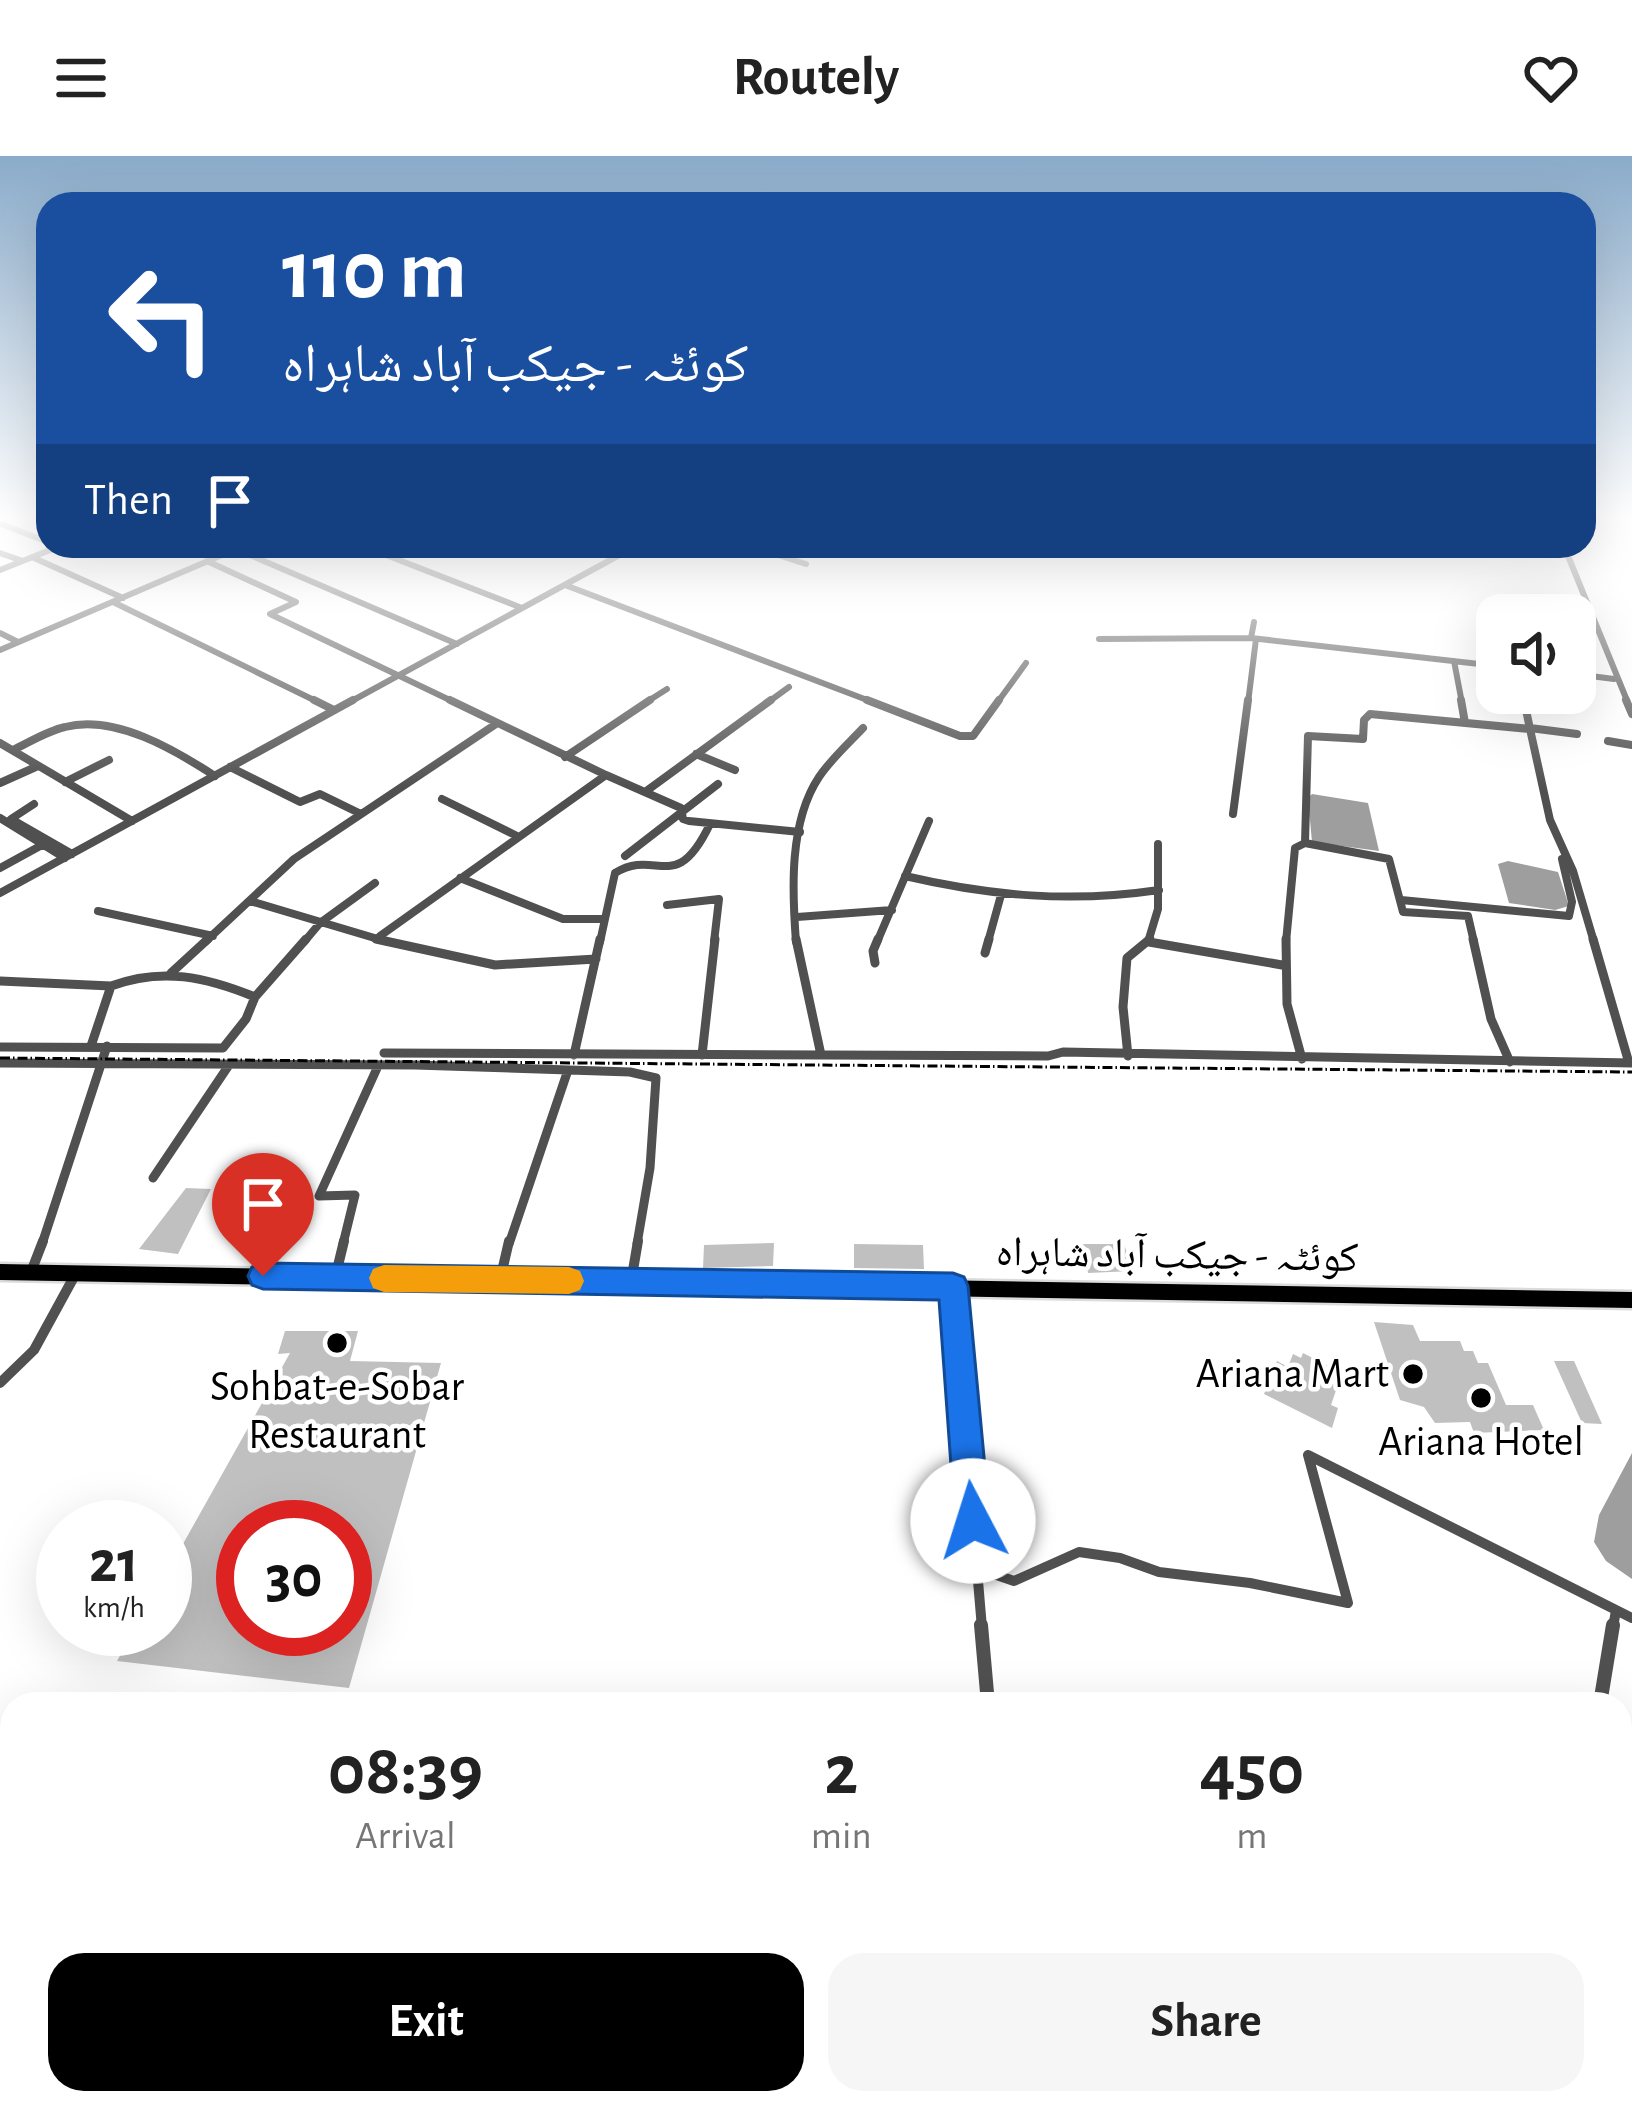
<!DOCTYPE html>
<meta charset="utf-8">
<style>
:root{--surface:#fff;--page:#f6f6f6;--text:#222;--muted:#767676;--accent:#000}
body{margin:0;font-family:"Alegreya Sans","Noto Naskh Arabic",sans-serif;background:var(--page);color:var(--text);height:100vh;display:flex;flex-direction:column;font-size:45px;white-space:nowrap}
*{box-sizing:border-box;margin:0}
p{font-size:39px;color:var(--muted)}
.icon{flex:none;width:66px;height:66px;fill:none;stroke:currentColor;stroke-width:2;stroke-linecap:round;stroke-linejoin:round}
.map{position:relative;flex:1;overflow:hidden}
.side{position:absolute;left:0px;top:1536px;width:1632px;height:423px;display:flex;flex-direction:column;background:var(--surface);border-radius:36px 36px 0 0;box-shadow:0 12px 48px #0002}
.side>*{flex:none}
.hud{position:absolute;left:36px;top:36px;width:1560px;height:366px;border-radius:36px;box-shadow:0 12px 48px #0002;background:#1a4fa0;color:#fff;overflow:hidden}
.buttons{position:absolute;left:1476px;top:438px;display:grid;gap:24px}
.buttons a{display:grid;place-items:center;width:120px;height:120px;border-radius:24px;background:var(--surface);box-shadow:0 12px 48px #0002;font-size:60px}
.speed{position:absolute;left:36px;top:1344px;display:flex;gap:24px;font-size:60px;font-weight:700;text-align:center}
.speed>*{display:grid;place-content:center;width:156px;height:156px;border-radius:50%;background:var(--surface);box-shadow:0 12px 48px #0002;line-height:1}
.speed small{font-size:30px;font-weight:400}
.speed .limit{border:18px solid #d22;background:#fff;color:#111}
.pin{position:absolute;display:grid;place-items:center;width:102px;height:102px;color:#fff;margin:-123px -51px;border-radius:50% 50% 50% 0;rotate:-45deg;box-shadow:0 0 12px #0007}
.pin .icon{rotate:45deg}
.me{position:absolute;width:132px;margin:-66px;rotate:355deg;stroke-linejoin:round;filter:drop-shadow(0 0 9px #0008)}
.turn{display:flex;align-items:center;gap:42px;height:252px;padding:0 48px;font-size:54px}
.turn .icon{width:156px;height:156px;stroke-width:2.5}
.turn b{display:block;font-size:84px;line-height:102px}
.then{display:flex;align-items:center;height:114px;padding:0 48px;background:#0003;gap:24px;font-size:45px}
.eta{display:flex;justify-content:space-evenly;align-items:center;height:204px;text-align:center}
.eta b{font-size:72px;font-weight:700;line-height:84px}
.action{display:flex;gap:24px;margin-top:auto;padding:24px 48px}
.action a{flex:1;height:138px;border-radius:36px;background:var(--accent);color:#fff;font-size:48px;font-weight:700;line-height:138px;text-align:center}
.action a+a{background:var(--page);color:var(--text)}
header{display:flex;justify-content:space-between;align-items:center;height:156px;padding:0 48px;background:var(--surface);font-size:54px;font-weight:700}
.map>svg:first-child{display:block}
</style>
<header><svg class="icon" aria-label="menu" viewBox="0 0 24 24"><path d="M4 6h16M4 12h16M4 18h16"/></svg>Routely<svg class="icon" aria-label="heart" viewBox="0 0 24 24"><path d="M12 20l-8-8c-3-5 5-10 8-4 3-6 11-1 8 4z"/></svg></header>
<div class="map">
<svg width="1632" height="1958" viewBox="0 0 1632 1958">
<rect width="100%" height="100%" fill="#fff"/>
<path fill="#9e9e9e" d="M1312,638L1368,647L1379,695L1312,686L1308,642Z
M1508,705L1558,716L1569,750L1555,754L1509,747L1498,708Z
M1632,1297V1423L1606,1405L1594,1386L1599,1359Z"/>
<path fill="#c0c0c0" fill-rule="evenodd" d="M186,1032L211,1033L178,1098L139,1093Z
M774,1087L773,1110L703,1112L704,1089Z
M854,1088L923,1089L924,1113L854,1112Z
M1083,1088H1124L1133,1115L1088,1117Z
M1374,1166L1413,1169L1420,1185H1460L1464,1195H1473L1478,1207H1488L1506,1249H1533L1544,1274L1474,1277L1470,1266L1435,1267L1424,1251L1400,1244Z
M285,1175H358L350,1205L441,1207L349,1532L117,1505L135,1473H165V1420L290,1197L278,1198ZM243,1371H345V1473H243Z
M1303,1197L1342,1217L1331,1249L1338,1252L1332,1272L1264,1238L1277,1205L1288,1211L1293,1198L1301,1202Z
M1554,1205H1574L1602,1268L1582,1267Z"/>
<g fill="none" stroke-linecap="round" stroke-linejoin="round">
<defs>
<path id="trunk" d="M0,1108L1632,1136V1152L0,1124Z"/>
</defs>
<use href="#trunk" stroke="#dbdbdb" stroke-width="5"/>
<path stroke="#505050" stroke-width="6" d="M1,368L48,386
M204,390L224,398
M363,390L522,452
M750,390L806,408
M946,390L954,392
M1564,390L1628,547
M236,393L457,488
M0,397L20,404
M32,401L123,442
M207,405L296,446L270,458L456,547
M0,414L60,390
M565,429L875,547
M113,446L320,547
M1254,466L1251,482L1497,510
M0,477L18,486
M1099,483L1251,482
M0,494L243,390
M1454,505L1462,547
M1575,518L1614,523
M1523,537L1525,547
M348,547L636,390
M645,547L667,533
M767,547L789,531
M997,547L1026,507
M1248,547L1256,483"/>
<path stroke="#505050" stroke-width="8" d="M314,544L334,554
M867,544L960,580H973L999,544
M1461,544L1465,567
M1626,544L1632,558
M1530,572L1577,578
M1530,573L1550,664L1573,715L1594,786
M1608,585L1632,589
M0,587L132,665
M13,594C30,586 47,575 65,571C115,558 175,594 215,620
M696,598L735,614
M565,601L650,544
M230,611L300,646L320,638L361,658
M606,619L681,652L683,663L689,665L800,676
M65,626L109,604
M0,627L38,610
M645,636L771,544
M442,643L519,681
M34,648L11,663L72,698
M1233,658L1248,544
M0,662L65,702
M1305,687L1389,703L1403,756L1468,760L1474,786
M625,700L718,628
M0,712L42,689
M905,720C990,740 1072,747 1159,734
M460,722L563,763H604
M0,737L353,544
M1401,744L1569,760L1572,746L1562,703
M250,745L388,786
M667,749L719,743L714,786
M98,755L213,780
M797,761L892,754
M380,780L606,619L450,544
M205,786L294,703L496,568
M304,786L320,767L375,727
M600,786L615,717C657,691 675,741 710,668
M796,786C792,734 789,666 819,621C831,603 848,588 863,572
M877,786L929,665
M988,786L1001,739
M1148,786L1158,753V688
M1286,786L1295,692L1305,687L1308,580L1363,583L1364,564L1370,558L1530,573L1524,544"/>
<path stroke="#505050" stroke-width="9" d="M376,783L495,809L596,803
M796,783L821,899
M1286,783L1287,848L1302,903
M1473,783L1491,863L1510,906
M1593,783L1629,907
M1149,786L1282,809
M985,797L989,783
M875,807L873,795L878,783
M171,817L208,783
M0,825L111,830L91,890
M111,830C162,811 206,821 255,841
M0,891L223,892L246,863L255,841L306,783
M384,897L1048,900L1063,896L1632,907
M574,899L600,783
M702,899L715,783
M1128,900L1123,851L1127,802L1150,783
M0,907L415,909L630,916L656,922L650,1012L637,1088
M153,1022L229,909
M42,1088L107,890
M343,1088L355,1039L319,1040L378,910
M509,1088L568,914"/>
<path stroke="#505050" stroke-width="10" d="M31,1116L43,1085
M335,1122L344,1085
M500,1124L509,1085
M631,1126L638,1085
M953,1130L982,1472
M0,1227L34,1194L75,1119
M1308,1299L1632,1462
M976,1412L1014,1425L1079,1396L1120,1402L1159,1416L1250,1427L1348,1447L1308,1299
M1613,1472L1616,1454"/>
<path stroke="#505050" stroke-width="14" d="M981,1469L988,1548
M1600,1548L1613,1469
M1620,1665L1632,1673
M1590,1947L1604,1958
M820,1958L825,1947
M1005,1958L1010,1947
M1423,1958L1426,1947
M1520,1958L1522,1947"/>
<use href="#trunk" fill="#000" fill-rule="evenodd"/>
<path stroke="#000" stroke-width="3" stroke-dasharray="10 3 1.5 3" stroke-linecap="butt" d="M0,902L1632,916"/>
</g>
<linearGradient id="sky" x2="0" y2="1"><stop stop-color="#8aabca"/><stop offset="0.57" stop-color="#fff"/><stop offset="1" stop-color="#fff" stop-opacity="0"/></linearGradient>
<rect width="1632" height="632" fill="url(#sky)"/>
<path fill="#1a73e8" stroke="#114b97" stroke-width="3" d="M263,1107L953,1117L964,1121L968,1130L990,1365L985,1377L973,1383L960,1377L955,1365L939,1144L263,1133L252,1129L248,1120L252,1111Z"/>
<path fill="#f59e0b" d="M384,1109L569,1111L580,1115L584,1125L580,1134L569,1138L384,1136L373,1132L369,1122L373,1113Z"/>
<g fill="#000" stroke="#fff" stroke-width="4.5">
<circle cx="337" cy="1187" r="12"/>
<circle cx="1413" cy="1218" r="12"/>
<circle cx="1481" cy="1242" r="12"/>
</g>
<g text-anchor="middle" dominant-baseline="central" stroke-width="9" stroke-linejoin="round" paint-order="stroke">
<g font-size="42" fill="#000" stroke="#fff">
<text transform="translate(1177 1099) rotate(1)">کوئٹہ - جیکب آباد شاہراہ</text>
</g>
<g font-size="42" fill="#000" stroke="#fff">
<text x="1389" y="1218" text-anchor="end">Ariana Mart</text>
<text x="337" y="1231">Sohbat-e-Sobar<tspan x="337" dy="48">Restaurant</tspan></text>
<text x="1481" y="1286">Ariana Hotel</text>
</g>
</g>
</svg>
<div class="buttons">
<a><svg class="icon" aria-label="sound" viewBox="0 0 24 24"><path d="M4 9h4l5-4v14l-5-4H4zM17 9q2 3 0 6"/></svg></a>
</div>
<div class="speed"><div>21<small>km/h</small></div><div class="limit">30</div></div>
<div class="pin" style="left:263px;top:1120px;background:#d93025"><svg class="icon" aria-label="arrive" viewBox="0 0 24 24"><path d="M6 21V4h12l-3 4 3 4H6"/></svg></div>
<svg class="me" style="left:973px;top:1365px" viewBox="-20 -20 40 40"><circle r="19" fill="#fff"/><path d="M0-13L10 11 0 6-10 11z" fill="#1a73e8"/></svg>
<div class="hud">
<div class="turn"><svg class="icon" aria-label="left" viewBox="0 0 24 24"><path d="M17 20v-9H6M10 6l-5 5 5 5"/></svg><div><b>110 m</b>کوئٹہ - جیکب آباد شاہراہ</div></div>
<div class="then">Then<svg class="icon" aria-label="arrive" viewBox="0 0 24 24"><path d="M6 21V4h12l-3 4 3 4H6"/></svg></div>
</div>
<section class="side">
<div class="eta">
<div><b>08:39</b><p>Arrival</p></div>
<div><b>2</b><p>min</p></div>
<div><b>450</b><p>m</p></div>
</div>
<div class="action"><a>Exit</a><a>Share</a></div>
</section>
</div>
